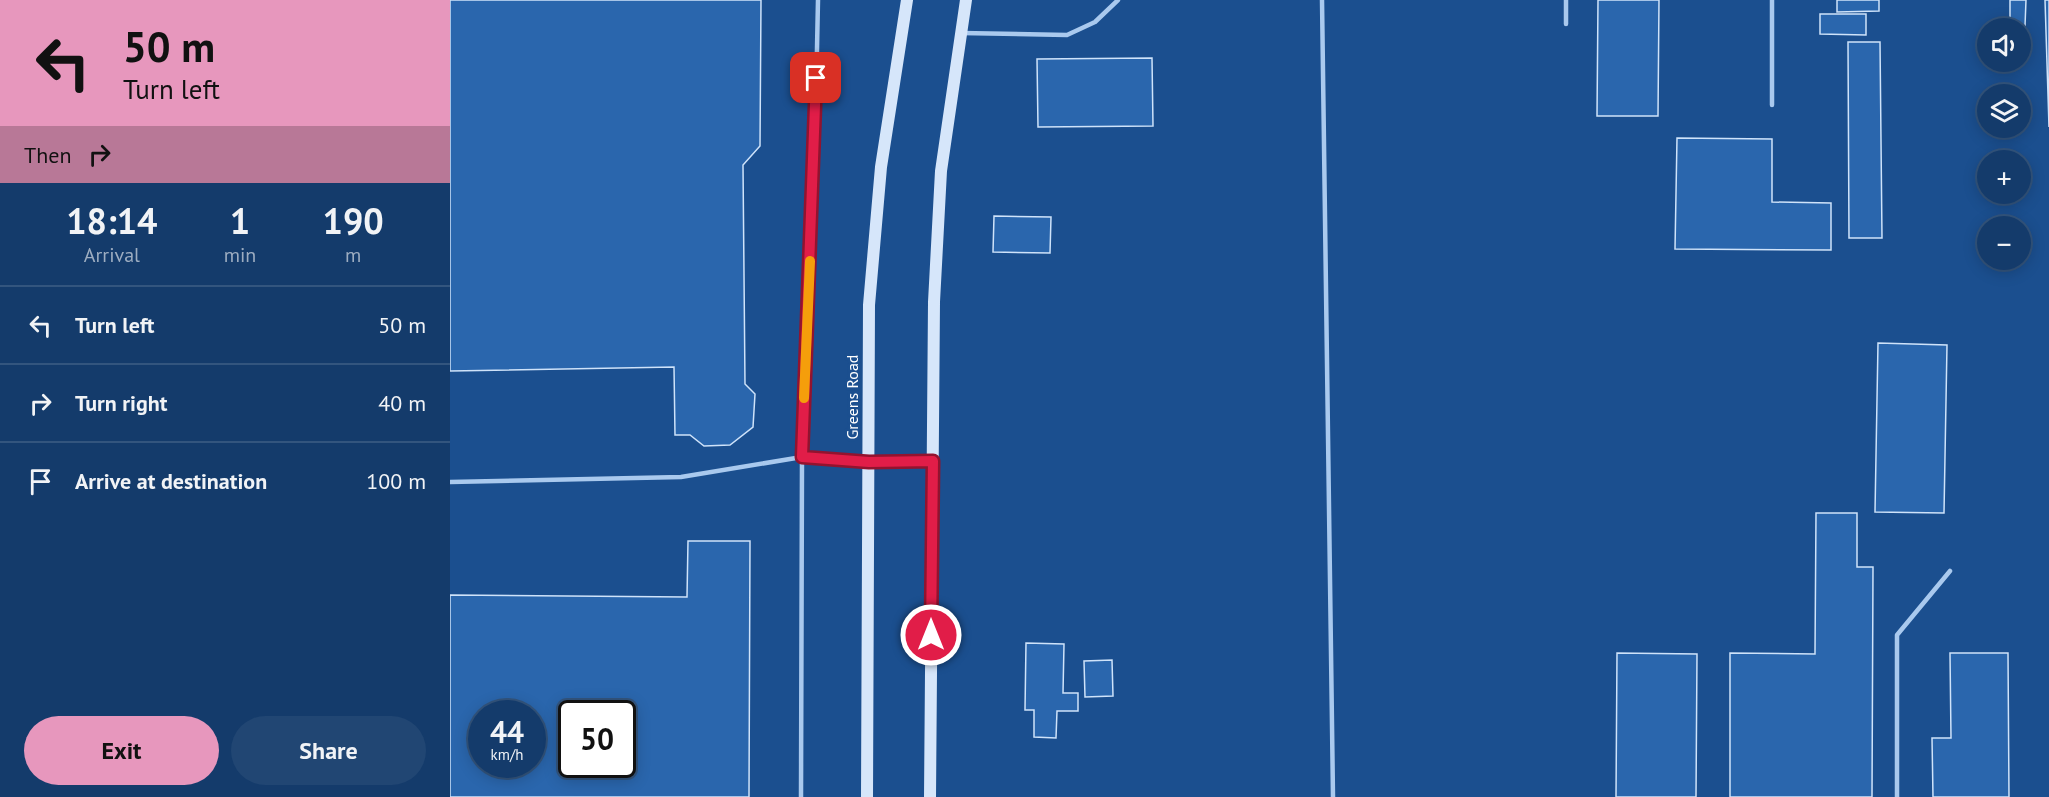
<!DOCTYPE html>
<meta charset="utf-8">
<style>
:root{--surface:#143b6b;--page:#214673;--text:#f1f3f6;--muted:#9dadc1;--line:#33557e;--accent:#e797bd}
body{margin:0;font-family:"PT Sans",sans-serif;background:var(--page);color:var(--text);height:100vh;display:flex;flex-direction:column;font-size:22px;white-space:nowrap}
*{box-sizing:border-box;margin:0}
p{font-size:20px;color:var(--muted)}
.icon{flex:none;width:33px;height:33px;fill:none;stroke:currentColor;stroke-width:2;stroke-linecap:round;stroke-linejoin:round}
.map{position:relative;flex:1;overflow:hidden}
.side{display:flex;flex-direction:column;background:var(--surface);width:450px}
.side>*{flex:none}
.top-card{background:#e797bd;color:#111;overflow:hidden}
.controls{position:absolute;left:1527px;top:18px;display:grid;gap:12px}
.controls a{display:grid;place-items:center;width:54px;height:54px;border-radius:50%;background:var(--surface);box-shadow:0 3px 15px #0003,0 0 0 2px var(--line);font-size:30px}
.speed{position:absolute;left:18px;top:700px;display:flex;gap:12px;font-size:30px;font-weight:700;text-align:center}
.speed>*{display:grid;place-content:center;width:78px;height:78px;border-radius:50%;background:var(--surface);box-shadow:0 3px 15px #0003,0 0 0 2px var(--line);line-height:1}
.speed small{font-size:15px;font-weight:400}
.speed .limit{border:3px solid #111;border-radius:9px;background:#fff;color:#111}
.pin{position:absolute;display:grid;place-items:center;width:51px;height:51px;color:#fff;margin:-26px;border-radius:12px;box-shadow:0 3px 9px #0006}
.me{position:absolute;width:66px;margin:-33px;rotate:0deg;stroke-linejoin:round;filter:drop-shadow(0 0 4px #0008)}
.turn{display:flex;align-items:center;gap:21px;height:126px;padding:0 24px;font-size:27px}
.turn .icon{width:78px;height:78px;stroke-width:2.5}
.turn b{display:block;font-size:42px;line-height:51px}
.then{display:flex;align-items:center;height:57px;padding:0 24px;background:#0003;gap:12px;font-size:22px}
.eta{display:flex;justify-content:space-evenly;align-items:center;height:102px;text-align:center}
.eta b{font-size:36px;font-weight:700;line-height:42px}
.cta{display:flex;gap:12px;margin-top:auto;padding:12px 24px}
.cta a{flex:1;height:69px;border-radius:36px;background:var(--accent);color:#111;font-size:24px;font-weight:700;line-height:69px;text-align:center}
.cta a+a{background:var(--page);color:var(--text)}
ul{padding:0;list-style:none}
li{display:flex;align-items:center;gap:18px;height:78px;padding:0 24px;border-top:2px solid var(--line)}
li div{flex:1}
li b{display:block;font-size:22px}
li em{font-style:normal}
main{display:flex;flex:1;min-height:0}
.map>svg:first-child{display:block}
</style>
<main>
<section class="side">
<div class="top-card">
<div class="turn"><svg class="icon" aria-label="left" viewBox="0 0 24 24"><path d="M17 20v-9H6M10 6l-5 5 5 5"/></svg><div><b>50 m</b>Turn left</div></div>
<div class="then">Then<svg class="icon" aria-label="right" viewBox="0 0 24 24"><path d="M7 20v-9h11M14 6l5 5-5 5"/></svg></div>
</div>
<div class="eta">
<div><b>18:14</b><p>Arrival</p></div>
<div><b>1</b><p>min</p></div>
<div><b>190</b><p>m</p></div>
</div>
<ul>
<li><svg class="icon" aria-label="left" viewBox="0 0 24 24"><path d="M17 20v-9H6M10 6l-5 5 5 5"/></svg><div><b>Turn left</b></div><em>50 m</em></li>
<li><svg class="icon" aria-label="right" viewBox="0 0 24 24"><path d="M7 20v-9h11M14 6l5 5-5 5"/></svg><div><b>Turn right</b></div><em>40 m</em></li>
<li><svg class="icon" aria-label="arrive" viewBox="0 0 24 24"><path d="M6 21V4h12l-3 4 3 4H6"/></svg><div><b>Arrive at destination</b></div><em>100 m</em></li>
</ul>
<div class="cta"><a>Exit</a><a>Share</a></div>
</section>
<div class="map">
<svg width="1599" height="797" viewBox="0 0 1599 797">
<rect width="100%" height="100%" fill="#1b4f8f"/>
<path fill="#2a66ad" stroke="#cfe3fa" stroke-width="1.5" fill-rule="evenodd" d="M0,0H311L310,146L293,165L295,384L305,394L303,427L280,445L254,446L240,435H225L224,367L0,371Z
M1148,0H1209L1208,116H1147Z
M1387,0H1429V11L1387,12Z
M1560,0H1576L1575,26H1560Z
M1595,0H1599V127Z
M1370,14H1416V35L1370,34Z
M1398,42H1430L1432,238H1399Z
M702,58L703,126L588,127L587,59Z
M1227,138L1322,139V202L1381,203V250L1225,249Z
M544,216L601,217L600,253L543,252Z
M1428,343L1497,345L1494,513L1425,512Z
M1366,513H1407V567H1423L1422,797H1280V653L1365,654Z
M238,541H300L299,797H0V595L237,597ZM32,714H82V765H32ZM122,714H172V765H122Z
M576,643L614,644L613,693H628V711H607L606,738L584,737V710H575Z
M1167,653L1247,654L1246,797H1166Z
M1500,653H1558L1559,797H1483L1482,738H1501Z
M662,660L663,696L635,697L634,661Z"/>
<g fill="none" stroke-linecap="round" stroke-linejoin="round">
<path stroke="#a9c9ee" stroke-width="4.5" d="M872,0L883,797
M1116,0V24
M1322,0V105
M511,33L617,35L645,22L668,0
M0,482L231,477L352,457L416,461
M351,797L352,457L366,97L368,0
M1447,797V635L1500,571"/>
<path stroke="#d6e6fa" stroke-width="12" d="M419,461H482
M417,797L419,305L431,167L457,0
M480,797L484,302L491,171L516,0"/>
</g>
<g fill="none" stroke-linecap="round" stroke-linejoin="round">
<defs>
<path id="route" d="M366,78L352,457L419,462L483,461L481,635"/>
</defs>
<use href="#route" stroke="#92132f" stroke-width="15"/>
<use href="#route" stroke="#e11d48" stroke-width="10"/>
<path stroke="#f59e0b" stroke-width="10" d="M354,398L360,261"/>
</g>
<g text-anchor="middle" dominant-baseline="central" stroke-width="6" stroke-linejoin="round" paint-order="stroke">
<g font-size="16" fill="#fff" stroke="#1b4f8f">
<text transform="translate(402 397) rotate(-90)">Greens Road</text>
</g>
</g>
</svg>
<div class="controls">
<a><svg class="icon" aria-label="sound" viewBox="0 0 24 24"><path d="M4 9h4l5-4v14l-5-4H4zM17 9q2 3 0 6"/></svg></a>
<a><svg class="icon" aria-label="layers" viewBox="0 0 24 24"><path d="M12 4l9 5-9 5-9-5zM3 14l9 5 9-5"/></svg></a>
<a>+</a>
<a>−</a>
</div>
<div class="speed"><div>44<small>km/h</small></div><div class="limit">50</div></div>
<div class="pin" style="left:366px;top:78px;background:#d93025"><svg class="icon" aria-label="arrive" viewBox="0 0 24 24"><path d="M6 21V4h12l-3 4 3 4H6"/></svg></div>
<svg class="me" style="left:481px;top:635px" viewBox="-20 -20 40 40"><circle r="17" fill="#e11d48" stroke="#fff" stroke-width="3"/><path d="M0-11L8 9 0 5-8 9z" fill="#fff"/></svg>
</div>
</main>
